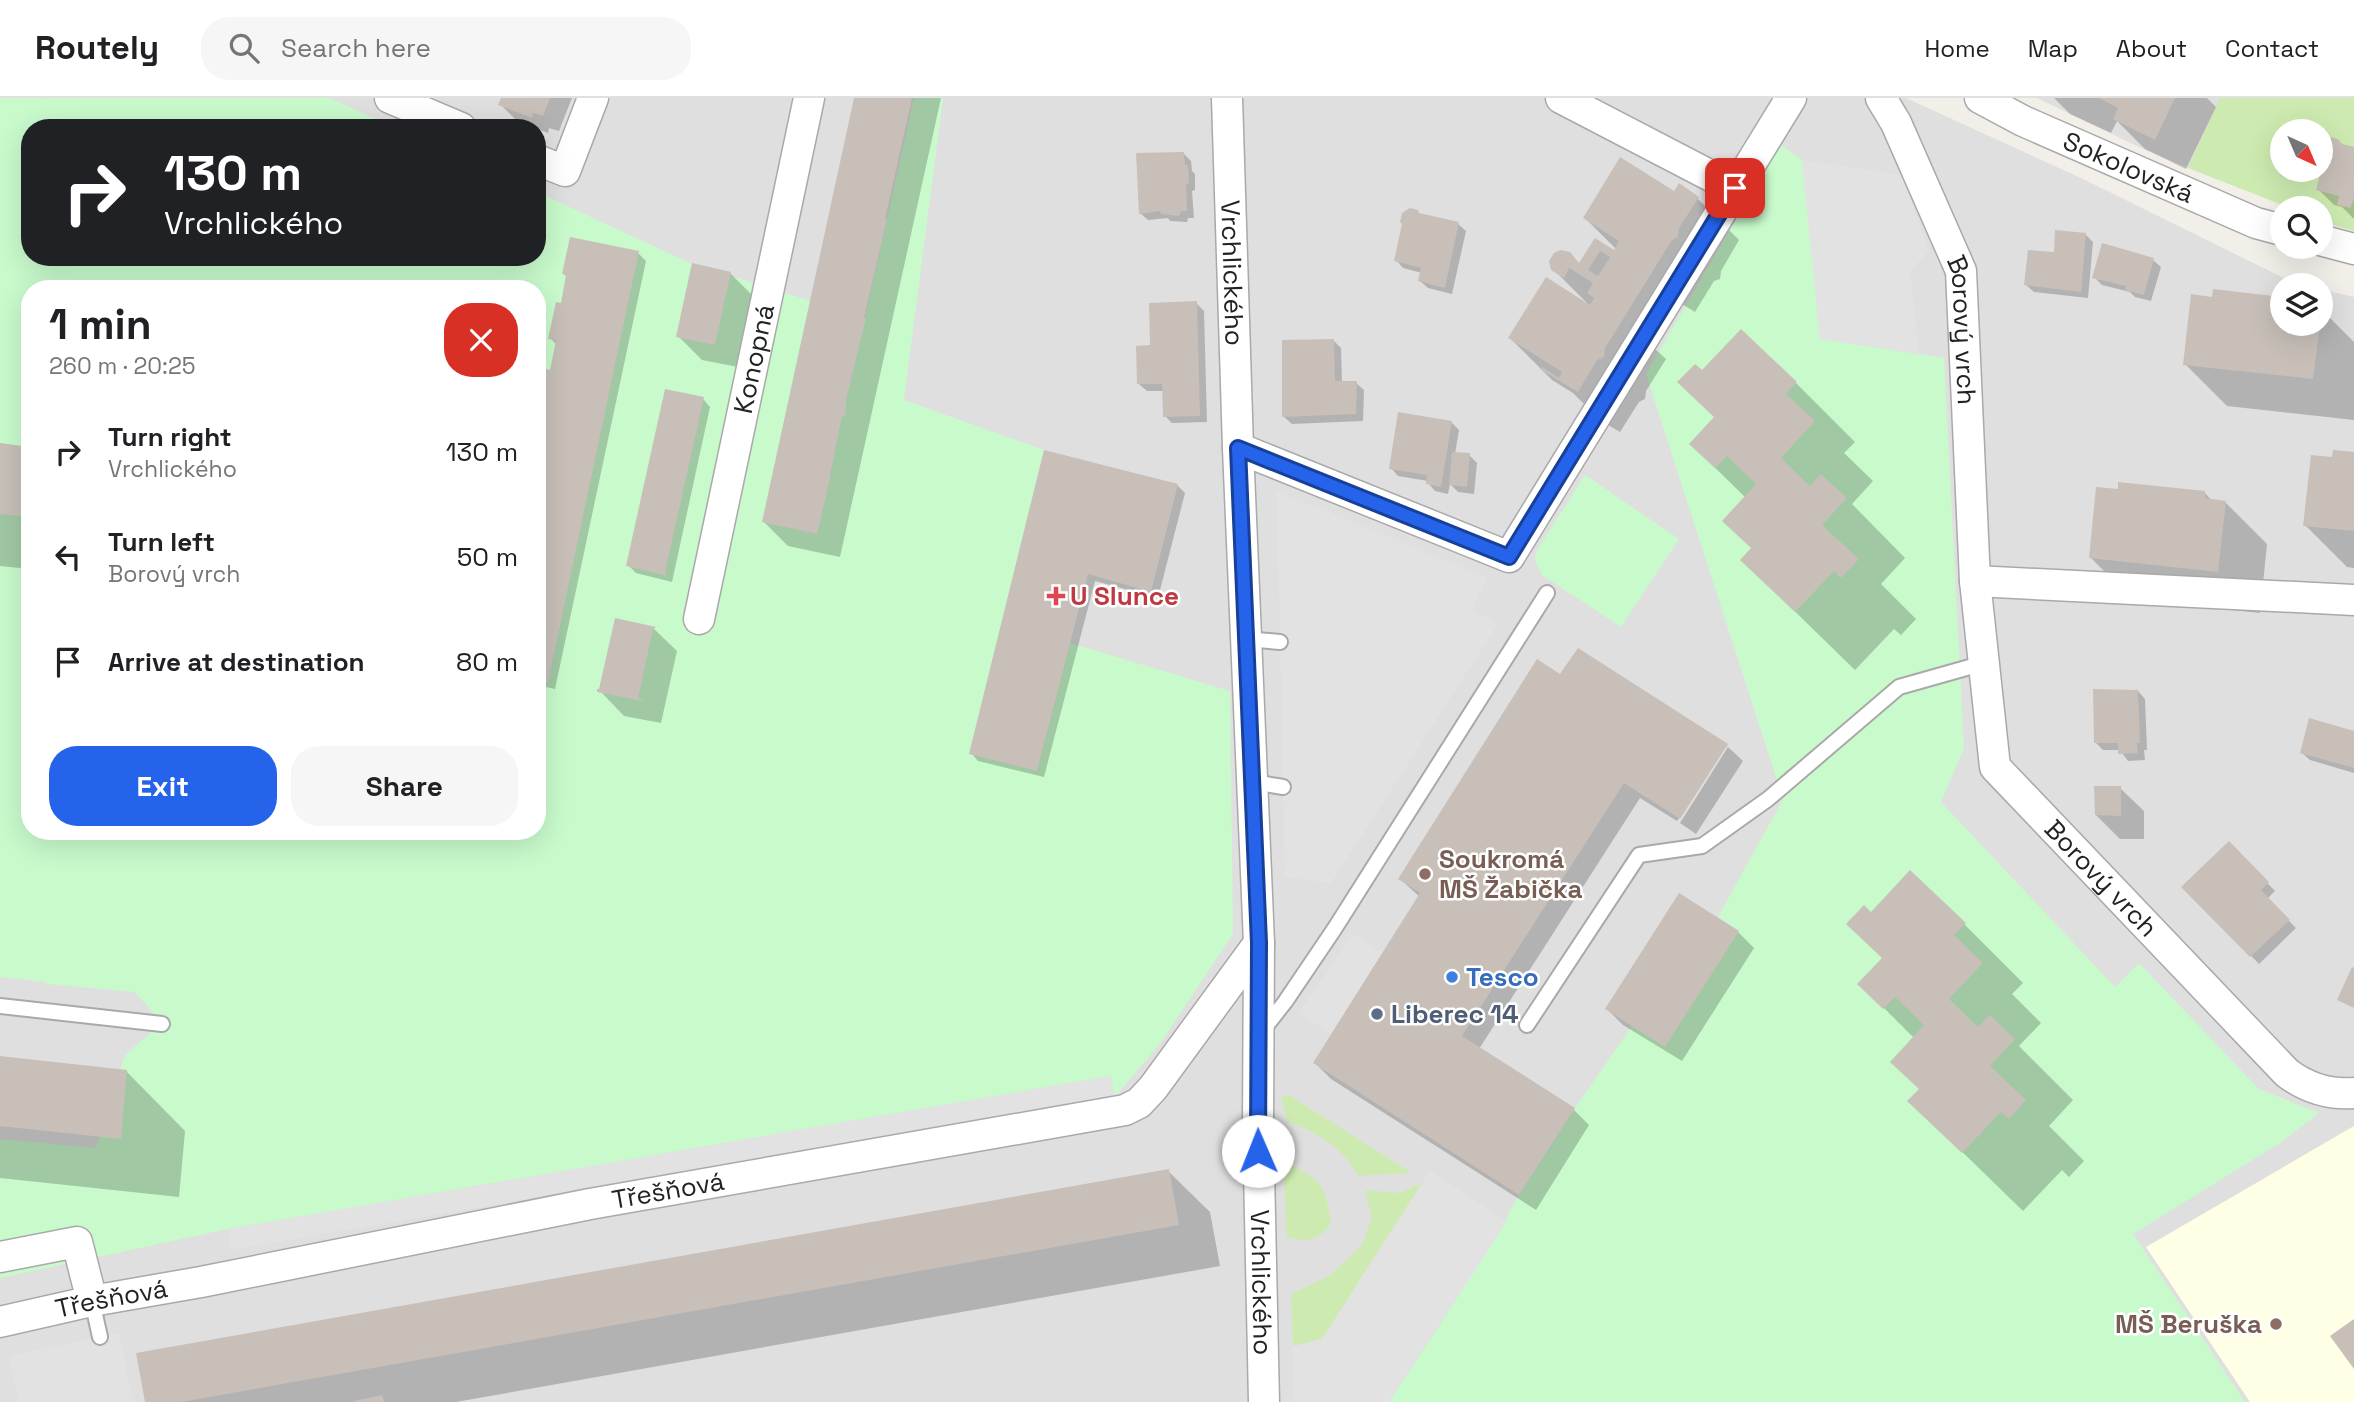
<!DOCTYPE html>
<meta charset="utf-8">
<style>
:root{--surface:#fff;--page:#f6f6f6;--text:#202124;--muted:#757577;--line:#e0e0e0;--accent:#2563eb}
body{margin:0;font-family:"Space Grotesk",sans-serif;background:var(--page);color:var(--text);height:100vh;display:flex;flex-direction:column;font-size:26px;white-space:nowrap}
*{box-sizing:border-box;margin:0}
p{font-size:23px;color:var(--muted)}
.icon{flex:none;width:38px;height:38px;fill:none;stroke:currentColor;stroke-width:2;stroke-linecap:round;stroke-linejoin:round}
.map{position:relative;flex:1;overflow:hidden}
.sheet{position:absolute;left:21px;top:182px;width:525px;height:560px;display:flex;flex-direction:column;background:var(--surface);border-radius:28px;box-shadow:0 7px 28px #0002}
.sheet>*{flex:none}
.top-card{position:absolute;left:21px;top:21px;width:525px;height:147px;border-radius:28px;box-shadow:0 7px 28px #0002;background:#202124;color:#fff;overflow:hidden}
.needle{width:46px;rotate:136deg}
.tools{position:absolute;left:2270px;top:21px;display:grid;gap:14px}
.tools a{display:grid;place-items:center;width:63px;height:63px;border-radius:50%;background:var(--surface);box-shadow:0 7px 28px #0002;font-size:35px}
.pin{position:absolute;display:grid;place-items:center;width:60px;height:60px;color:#fff;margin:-30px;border-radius:14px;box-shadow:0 4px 10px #0006}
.me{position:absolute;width:77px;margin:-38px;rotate:359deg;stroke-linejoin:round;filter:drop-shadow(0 0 5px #0008)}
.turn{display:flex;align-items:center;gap:24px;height:147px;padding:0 28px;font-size:32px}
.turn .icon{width:91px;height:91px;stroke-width:2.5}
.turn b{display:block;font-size:49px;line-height:60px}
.round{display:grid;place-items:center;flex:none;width:74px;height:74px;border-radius:28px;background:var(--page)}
.head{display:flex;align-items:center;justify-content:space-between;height:119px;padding:0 28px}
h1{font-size:42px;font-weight:800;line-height:52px}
.primary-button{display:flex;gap:14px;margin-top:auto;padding:14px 28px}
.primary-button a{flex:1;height:80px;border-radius:28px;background:var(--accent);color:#fff;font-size:28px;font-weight:800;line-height:80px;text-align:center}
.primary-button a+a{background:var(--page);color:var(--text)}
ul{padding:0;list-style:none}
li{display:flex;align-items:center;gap:21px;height:105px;padding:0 28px}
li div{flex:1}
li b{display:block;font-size:26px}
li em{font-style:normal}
header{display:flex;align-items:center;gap:42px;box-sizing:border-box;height:98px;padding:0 35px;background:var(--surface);border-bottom:2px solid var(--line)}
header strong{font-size:33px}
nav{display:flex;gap:38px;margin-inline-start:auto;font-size:24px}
.search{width:490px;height:63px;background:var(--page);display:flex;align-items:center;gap:18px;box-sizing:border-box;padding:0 24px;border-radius:28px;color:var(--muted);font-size:26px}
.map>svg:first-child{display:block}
</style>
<header>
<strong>Routely</strong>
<div class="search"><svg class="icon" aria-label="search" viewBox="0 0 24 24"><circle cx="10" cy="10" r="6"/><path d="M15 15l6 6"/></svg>Search here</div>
<nav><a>Home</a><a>Map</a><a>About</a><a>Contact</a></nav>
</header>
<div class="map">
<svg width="2354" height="1304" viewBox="0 0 2354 1304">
<rect width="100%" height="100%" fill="#f2efe9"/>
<path fill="#e0dfdf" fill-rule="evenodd" d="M0,0H1906L2083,81L2292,184L2306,187H2282V226H2320L2321,191L2354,199V1304H0ZM30,30H537V159H30ZM30,191H537V733H30Z
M2037,0H2354V133L2321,123L2320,110L2219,82L2188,70L2141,50ZM2282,33H2320V72H2282Z"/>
<path fill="#ffffe5" d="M2354,1028V1304H2250L2146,1149Z"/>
<path fill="#cdebb0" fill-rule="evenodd" d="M2220,0H2354V133L2321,123L2320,110H2290L2188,70ZM2282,33H2320V72H2282Z
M1287,996L1412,1075L1358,1078C1342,1047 1318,1036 1287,1023L1281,1001Z
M1283,1062C1319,1083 1325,1081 1331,1125C1319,1143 1308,1145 1287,1139Z
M1422,1085L1322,1241L1293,1248L1291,1196L1331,1177L1362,1147L1372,1120L1365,1092L1399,1095Z"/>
<path fill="#c8facc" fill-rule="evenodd" d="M0,0H329L396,30H30V159H537V94L690,165L865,220L914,0H943L904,302L1044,352L969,656L1037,673L1070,545L1230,593L1233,836L1162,943L1115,999L1110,978L228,1131L0,1180V1041L96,1050L125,957L162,925L135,894L47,886L46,884L0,879ZM30,191H537V733H30Z
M1780,46L1802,62L1820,241L1944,260L1964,650L1941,704L2115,889L2139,865L2259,991L2319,1015L2280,1045L2133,1136L2245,1304H1389L1489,1151L1519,1097L1575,1010L1632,928L1739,833L1718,819L1783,701L1646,276Z
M1585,377L1679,441L1621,529L1542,477L1535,462L1536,454Z"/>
<path fill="#e2e2e2" d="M1802,62L1902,77L1929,153L1910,173L1919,256L1820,241Z
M1277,393L1487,479L1472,511L1498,526L1331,785L1285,779Z
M1353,836L1382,855L1331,936L1299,915Z
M1111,978L1115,999L231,1152L228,1131Z
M1430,1073L1507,1123L1389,1304H1294L1293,1248L1322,1241Z
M119,1235L133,1304H19L9,1258Z"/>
<path fill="#0003" d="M503,0H572L559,33L549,30L548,35L516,22L500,6Z
M856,0H941L840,459L788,448L764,424Z
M2054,0H2207L2216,9L2186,71L2145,51L2117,23L2111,35L2070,16Z
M2342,48L2354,51V121L2342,109L2334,107L2318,91L2326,56Z
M1184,56L1191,63L1192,73L1195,76V92L1192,93L1194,120H1188L1187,124L1170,123L1168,120L1148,122L1140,115Z
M1675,95L1697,100L1739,142L1721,173L1720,181L1714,183L1695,214L1682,206L1654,250L1666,261L1646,293L1645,301L1639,304L1620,334L1601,323L1573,295L1552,282L1510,240L1587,205L1553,171L1580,167L1595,142L1614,154L1616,151L1585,120Z
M1421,118L1458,126L1466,133L1452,196L1428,190L1420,183L1422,175L1403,170L1396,162L1404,125Z
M2085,136L2093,144L2088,200L2034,194L2026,187L2055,156Z
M638,155L646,163L555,591L537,587V322L557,247L550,240L562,207L567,179L564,176Z
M2153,162L2161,169L2151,203L2135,199L2130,194L2102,187L2094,179Z
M730,175L754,199L738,269L702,262L678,238Z
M2214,201H2282V226H2320L2321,211L2354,244V322L2227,308L2185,266Z
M1196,205L1204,213L1207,324L1172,325L1165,318L1164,293H1147L1139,286L1152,249Z
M1334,243L1341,250L1342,285H1356L1364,292L1363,323L1292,326L1284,319Z
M1703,275L1796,285L1855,344L1844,355L1873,383L1852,406L1905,460L1881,486L1916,521L1901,537L1894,531L1855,572L1742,462L1752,451L1746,400L1691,346L1715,320Z
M703,301L710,309L672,484L636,475L628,467Z
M1451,324L1459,332L1455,356L1469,357L1477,365L1474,396L1458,394L1450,386L1448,396L1435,393L1428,385V383L1398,378L1391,370Z
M0,347L30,350V471L0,468Z
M1046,354L1177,387L1185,395L1158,500L1095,483L1044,679L978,663L971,655Z
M2354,356V470L2347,469L2305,427L2334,361Z
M2205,395L2212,403L2225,404L2267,446L2260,515L2132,501L2090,459Z
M653,530L677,553L661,625L624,618L601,594Z
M1561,578L1728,649H1724L1677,723L1640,700L1479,951L1574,1012L1589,1027L1536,1112L1331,981L1315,965L1420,799L1400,781Z
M2138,593L2145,601L2147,652H2144L2145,662L2128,663L2120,652H2103L2095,644Z
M2354,635V675L2310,662L2302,655Z
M1728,649L1743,663L1696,736L1680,725Z
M2120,690L2144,713V741H2120L2096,717Z
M2229,745L2275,793L2267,801L2296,830L2259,866L2184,789Z
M1871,816L1964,826L2023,885L2012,896L2041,925L2019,948L2073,1002L2049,1028L2084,1063L2069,1079L2062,1072L2023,1113L1910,1003L1921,992L1914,940L1860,886L1884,861Z
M1738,834L1754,850L1682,963L1623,927L1607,911Z
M0,960L126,973L185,1033L179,1099L0,1080Z
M1168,1073L1210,1114L1220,1168L456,1304H147Z"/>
<path fill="#c7bfb8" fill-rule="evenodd" d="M501,0H550L543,18L533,15L532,20L498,7Z
M854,0H912L885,121H887L864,220H866L847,298L845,318H842L830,377H831L817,436L762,424Z
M2099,0H2175L2155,42L2113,21L2118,10Z
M2332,39L2339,42L2342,46L2354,49V101L2350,110L2337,107L2339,98L2316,92L2325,57L2322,53L2323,45Z
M1184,54L1185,67H1188L1189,85L1186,86L1187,113H1181L1179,118L1161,116L1160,113L1139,116L1136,55Z
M1620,59L1674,93L1679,85L1699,99L1679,130L1678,139L1672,142L1605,250L1604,259L1597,262L1578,294L1540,271L1542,269L1559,280L1562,274L1508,240L1546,179L1590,207L1594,200L1587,195L1593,185L1569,170L1564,180L1551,172L1549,163L1554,155L1560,152L1570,154L1579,165L1595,140L1614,152L1619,143L1583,120ZM1600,153L1610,159L1598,178L1588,172Z
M1410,110L1418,112L1419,115L1459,124L1445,190L1418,183L1421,170L1394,163L1402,126L1400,124L1402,115Z
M2055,132L2086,135L2081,194L2024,187L2028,152L2054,154Z
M570,139L639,153L548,584L537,582V295L542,270L550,272L556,242L548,241L556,204L561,205L566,177L562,176Z
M2102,145L2154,160L2144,197L2125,192L2126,188L2092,180Z
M692,165L731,174L715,247L676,239Z
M2213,191L2282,199V226H2320L2313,281L2183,267L2191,196L2212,199Z
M1197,203L1200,318L1163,319L1162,286H1137L1136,248L1150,247L1149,205Z
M1741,231L1797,284L1786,296L1815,323L1781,360L1810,388L1821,376L1847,400L1822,427L1859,461L1841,480L1834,473L1795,514L1740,462L1751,450L1722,423L1756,386L1727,358L1715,370L1689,346L1714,319L1677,284L1695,266L1702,272Z
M1334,241L1335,283H1357L1356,316L1282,319V242Z
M665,291L704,299L665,474L668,478L626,468Z
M1398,314L1452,323L1441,389L1426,386L1427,377L1389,371Z
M0,345L30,349V419L0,416Z
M1044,352L1178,386L1151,494L1088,476L1037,673L969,656Z
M2333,352L2354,354V433L2303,428L2311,357L2332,359Z
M1452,354L1470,355L1467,389L1449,387Z
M2118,384L2205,393V400L2226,403L2218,474L2089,460L2096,389L2118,391Z
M615,520L656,529L653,531L638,600L643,601V603L597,594V591H599Z
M1578,550L1728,646L1680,721L1624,685L1462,938L1575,1010L1519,1097L1313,965L1420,795L1398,781L1537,561L1560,576Z
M2093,591L2138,592L2140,645H2137L2138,655L2118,656V645H2094Z
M2309,620L2354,633V670L2300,655Z
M2094,688H2121V718L2095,717Z
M2229,743L2269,784L2261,792L2290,822L2250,859L2181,789Z
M1910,772L1966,825L1954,837L1983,865L1949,901L1978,929L1990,917L2015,941L1990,968L2026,1002L2009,1021L2001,1014L1962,1055L1907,1003L1919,991L1890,964L1924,927L1895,899L1883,911L1857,886L1882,860L1846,826L1864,807L1871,814Z
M1679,795L1739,833L1665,949L1605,911Z
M2352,869L2354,870V910L2337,902Z
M0,958L127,972L121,1041L0,1028Z
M1169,1071L1179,1127L181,1304H145L136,1255Z
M2354,1221V1271L2330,1238Z
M382,1297L384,1304H354V1303Z"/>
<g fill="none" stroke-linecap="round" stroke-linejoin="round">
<defs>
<path id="lane" d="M1245,541L1280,544
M1253,684L1283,689
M0,908L162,926
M1527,927L1639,757L1702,748L1768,701L1899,589L1984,565
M1262,933L1285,904L1335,830L1547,495
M92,1203L100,1239"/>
<g id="street">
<path d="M390,0L461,30"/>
<path id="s1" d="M1227,0L1238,350L1259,845L1258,1026L1264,1304"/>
<path d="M1561,0L1736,91"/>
<path id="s2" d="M1881,0L1896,25L1961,173L1975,483L1995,669L2287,975C2307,990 2329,997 2354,995"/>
<path id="s3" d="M1980,0L2023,23L2256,125L2282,132"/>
<path d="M537,62L565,73L593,0"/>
<path d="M2320,142L2354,151"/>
<path d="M1238,350L1509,459L1791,0"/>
<path d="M1975,483L2354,502"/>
<path id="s4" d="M699,521L809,0"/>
<path d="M0,1159L77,1144L92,1203"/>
<path id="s5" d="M0,1224L92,1203L201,1184L590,1106L1125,1012L1139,1005L1153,990L1259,845"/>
</g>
</defs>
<use href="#lane" stroke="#a9a9a9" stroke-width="18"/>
<use href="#street" stroke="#a9a9a9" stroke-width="33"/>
<use href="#lane" stroke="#fff" stroke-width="14"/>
<use href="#street" stroke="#fff" stroke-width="30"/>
</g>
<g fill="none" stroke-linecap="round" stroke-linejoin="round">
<defs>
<path id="route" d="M1258,1053L1259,845L1238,350L1509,459L1735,90"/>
</defs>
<use href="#route" stroke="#184099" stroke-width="18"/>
<use href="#route" stroke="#2563eb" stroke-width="12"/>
</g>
<path fill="#e0444e" stroke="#fff" stroke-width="2.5" d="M1052.5 487.5h7v7h7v7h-7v7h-7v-7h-7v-7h7z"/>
<g fill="#8d6e63" stroke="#fff" stroke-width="2.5">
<circle cx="1425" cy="776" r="7"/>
<circle cx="2276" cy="1226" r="7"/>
</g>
<circle fill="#3f7fe0" stroke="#fff" stroke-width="2.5" cx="1452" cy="879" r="7"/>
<circle fill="#5c6f8a" stroke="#fff" stroke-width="2.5" cx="1377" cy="916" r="7"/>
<g text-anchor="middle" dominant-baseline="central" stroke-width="5" stroke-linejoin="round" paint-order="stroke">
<g font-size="26" fill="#222" stroke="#fff">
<text stroke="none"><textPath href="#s3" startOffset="164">Sokolovská</textPath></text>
<text stroke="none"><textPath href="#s1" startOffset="175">Vrchlického</textPath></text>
<text stroke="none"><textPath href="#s2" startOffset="250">Borový vrch</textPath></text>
<text stroke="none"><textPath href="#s4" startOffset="266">Konopná</textPath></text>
<text stroke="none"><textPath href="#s2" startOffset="842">Borový vrch</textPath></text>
<text stroke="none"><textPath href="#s5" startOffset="681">Třešňová</textPath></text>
<text stroke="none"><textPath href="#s1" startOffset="1185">Vrchlického</textPath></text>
<text stroke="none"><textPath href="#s5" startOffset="114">Třešňová</textPath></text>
</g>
<g font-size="26" font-weight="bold" fill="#be3a42" stroke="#fff" text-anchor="start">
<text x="1070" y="498">U Slunce</text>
</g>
<g font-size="26" font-weight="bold" fill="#785e54" stroke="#fff" text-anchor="start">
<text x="1439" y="761">Soukromá<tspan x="1439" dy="30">MŠ Žabička</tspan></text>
<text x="2262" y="1226" text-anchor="end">MŠ Beruška</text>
</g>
<g font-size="26" font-weight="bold" fill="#366cbe" stroke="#fff" text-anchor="start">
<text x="1466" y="879">Tesco</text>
</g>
<g font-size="26" font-weight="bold" fill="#4e5e75" stroke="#fff" text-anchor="start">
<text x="1391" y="916">Liberec 14</text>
</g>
</g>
</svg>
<div class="tools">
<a><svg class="needle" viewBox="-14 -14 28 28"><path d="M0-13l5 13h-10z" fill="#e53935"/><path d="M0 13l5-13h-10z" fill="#757577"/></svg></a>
<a><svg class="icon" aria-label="search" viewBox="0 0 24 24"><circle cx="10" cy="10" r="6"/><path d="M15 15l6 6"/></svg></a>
<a><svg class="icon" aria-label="layers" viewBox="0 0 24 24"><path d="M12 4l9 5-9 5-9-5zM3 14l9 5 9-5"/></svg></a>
</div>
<div class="pin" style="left:1735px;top:90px;background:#d93025"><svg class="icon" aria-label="arrive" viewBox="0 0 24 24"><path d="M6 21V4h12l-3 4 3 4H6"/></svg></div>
<svg class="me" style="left:1258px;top:1053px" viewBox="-20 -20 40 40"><circle r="19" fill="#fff"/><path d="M0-13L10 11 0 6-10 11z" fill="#2563eb"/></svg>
<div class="top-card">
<div class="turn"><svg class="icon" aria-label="right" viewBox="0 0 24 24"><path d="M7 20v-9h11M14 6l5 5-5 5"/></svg><div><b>130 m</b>Vrchlického</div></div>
</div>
<section class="sheet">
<div class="head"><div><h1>1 min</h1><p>260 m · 20:25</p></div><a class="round" style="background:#d93025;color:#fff"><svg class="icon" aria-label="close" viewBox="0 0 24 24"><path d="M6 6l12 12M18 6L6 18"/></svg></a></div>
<ul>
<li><svg class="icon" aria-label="right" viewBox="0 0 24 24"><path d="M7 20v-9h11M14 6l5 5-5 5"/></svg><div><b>Turn right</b><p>Vrchlického</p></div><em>130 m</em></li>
<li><svg class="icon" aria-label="left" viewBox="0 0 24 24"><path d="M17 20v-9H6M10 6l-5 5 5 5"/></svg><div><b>Turn left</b><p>Borový vrch</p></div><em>50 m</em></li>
<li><svg class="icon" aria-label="arrive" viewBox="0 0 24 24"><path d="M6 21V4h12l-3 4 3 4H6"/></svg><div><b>Arrive at destination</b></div><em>80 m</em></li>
</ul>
<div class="primary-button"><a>Exit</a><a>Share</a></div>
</section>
</div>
